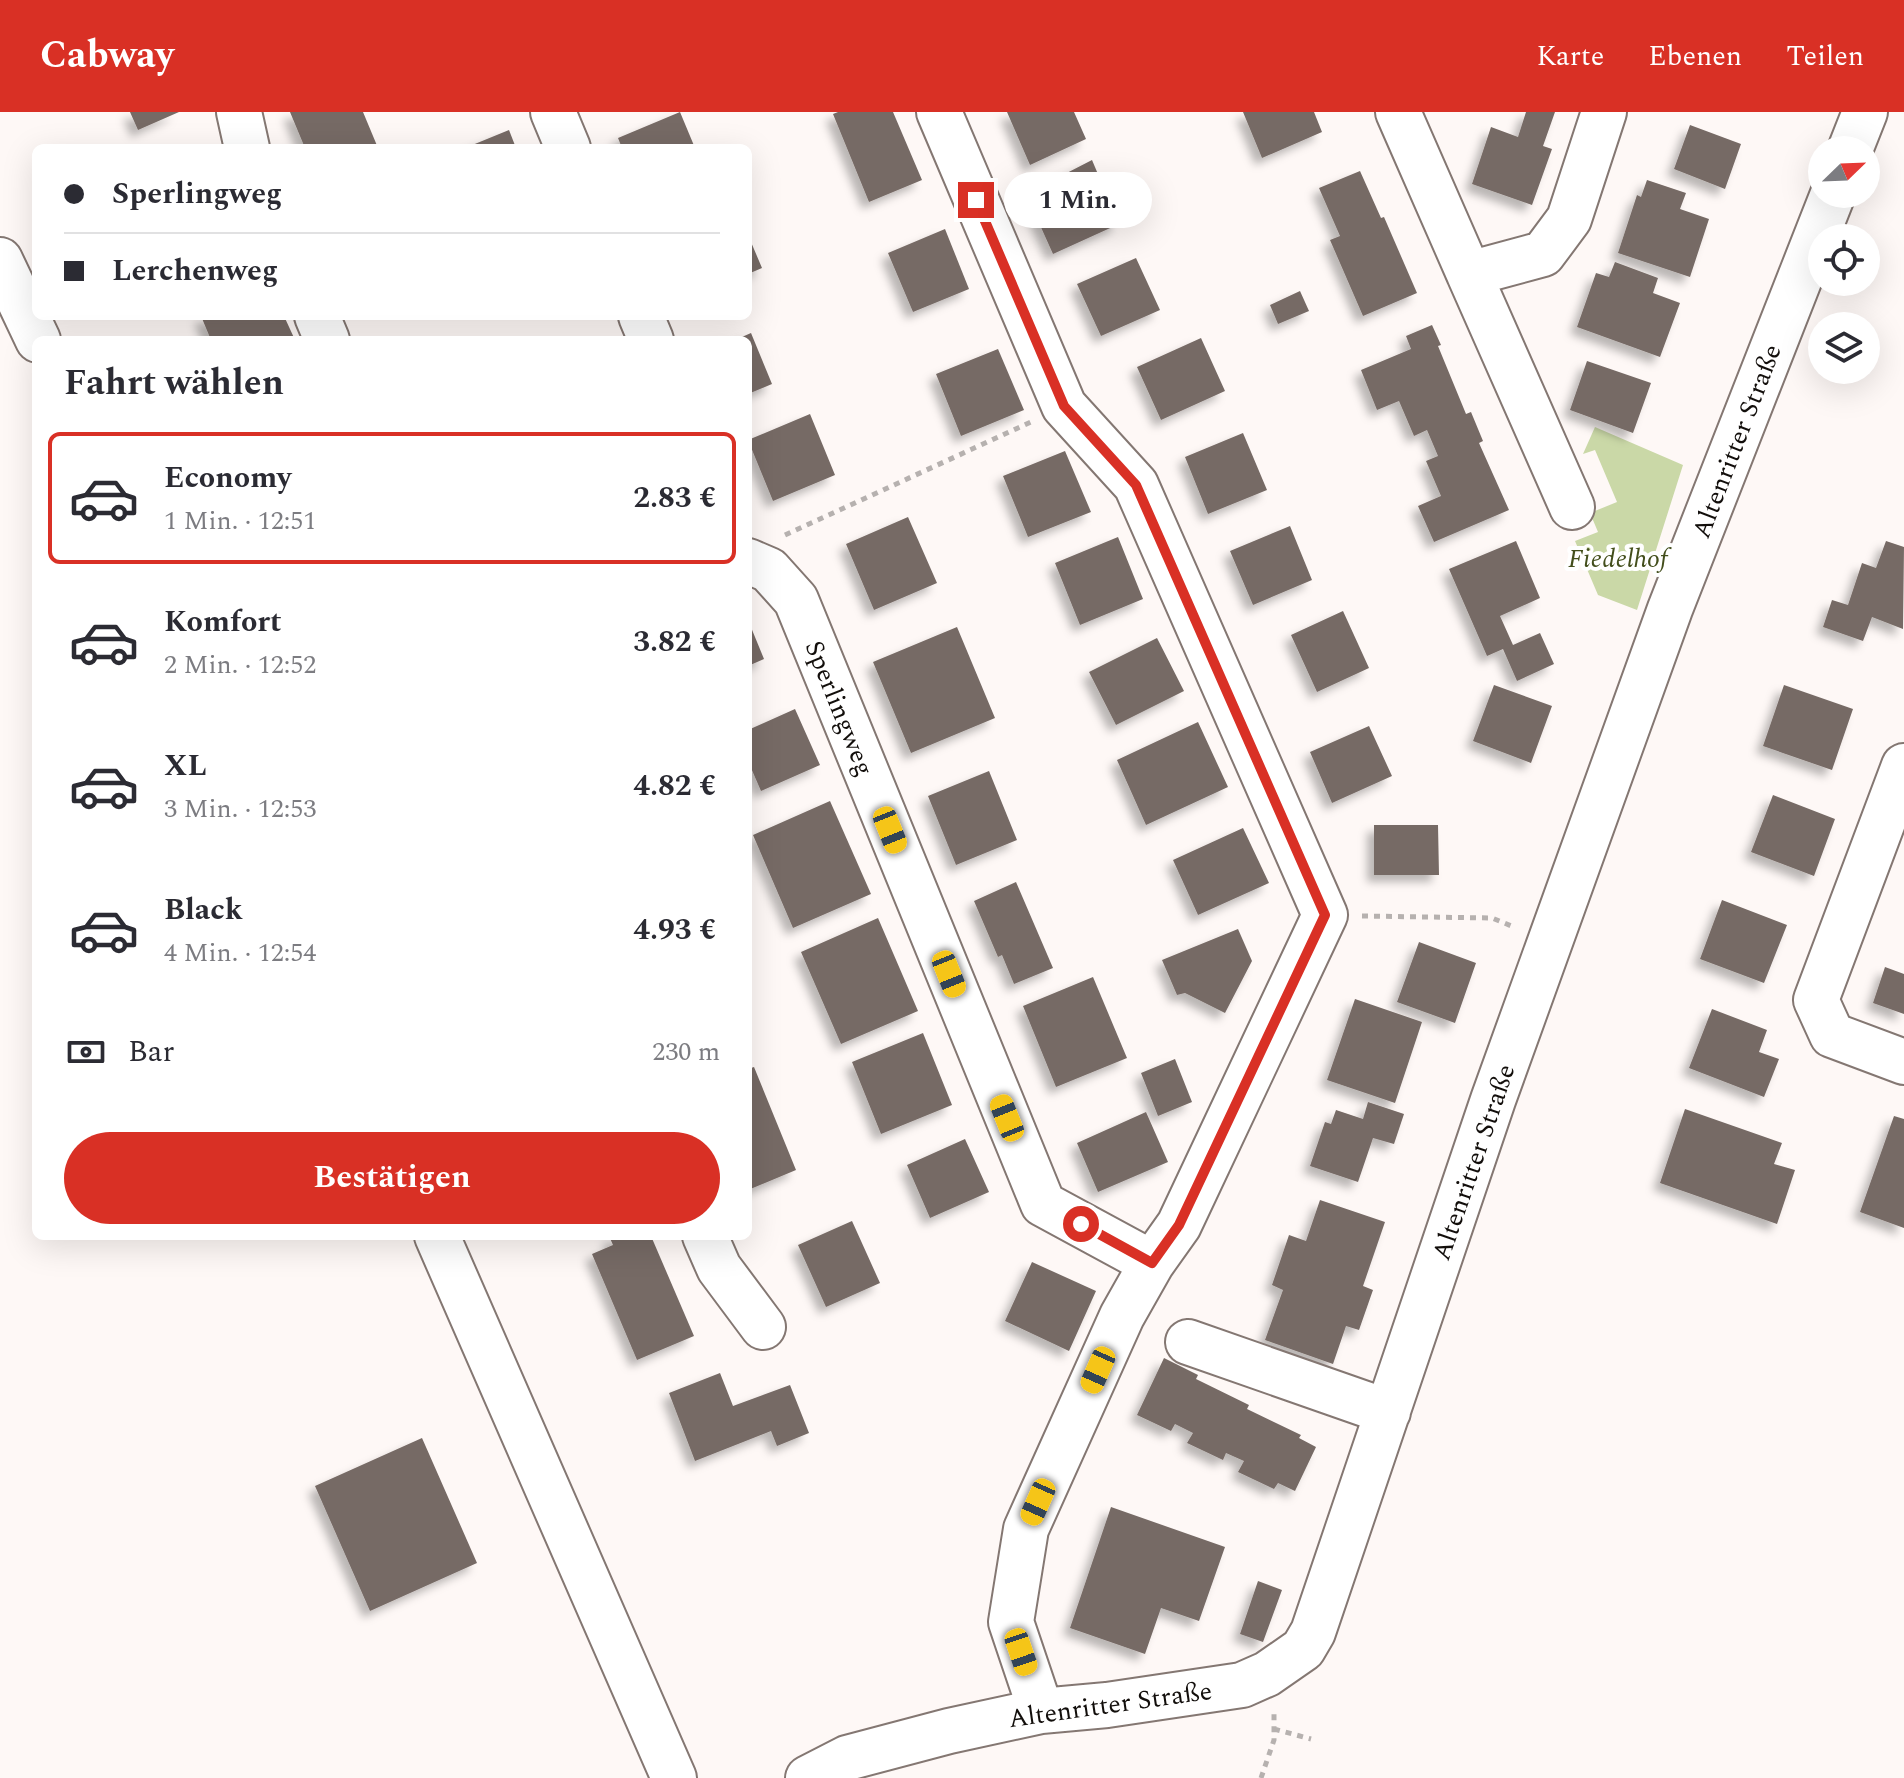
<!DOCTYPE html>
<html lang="de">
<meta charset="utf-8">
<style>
body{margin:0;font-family:Spectral,serif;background:#f2f2f3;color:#2b2b33;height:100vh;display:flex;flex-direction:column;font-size:30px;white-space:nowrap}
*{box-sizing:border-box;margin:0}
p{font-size:26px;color:#7c7c81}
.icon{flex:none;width:44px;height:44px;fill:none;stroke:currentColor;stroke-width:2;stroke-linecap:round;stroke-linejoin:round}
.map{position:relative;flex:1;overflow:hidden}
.panel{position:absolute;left:32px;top:224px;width:720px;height:904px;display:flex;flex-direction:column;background:#fff;border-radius:12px;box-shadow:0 8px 32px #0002}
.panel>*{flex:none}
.banner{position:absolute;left:32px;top:32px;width:720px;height:176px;border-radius:12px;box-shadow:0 8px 32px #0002;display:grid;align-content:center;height:176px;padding:0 32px;background:#fff}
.needle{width:52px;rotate:67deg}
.controls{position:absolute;left:1808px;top:24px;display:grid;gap:16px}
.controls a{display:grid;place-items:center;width:72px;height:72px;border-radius:50%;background:#fff;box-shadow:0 8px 32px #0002;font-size:40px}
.end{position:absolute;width:36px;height:36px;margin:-18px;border:10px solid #d93025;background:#fff;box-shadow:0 0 0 4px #fff}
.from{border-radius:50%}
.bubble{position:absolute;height:56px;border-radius:28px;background:#fff;box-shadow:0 8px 32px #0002;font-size:26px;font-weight:700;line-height:56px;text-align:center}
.car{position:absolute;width:24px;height:48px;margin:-24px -12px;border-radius:10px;box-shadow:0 0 6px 2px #0007;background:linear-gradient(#f5c518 24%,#345 0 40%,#f5c518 0 76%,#345 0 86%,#f5c518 0)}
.banner b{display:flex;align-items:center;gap:28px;height:76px;font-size:30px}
.banner b+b{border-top:2px solid #e1e1e2}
.banner i{width:20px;height:20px;background:#2b2b33}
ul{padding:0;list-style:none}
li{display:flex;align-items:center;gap:24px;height:132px;margin:0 16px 12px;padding:0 16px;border:4px solid transparent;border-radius:12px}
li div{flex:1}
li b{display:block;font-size:30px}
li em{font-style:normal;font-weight:700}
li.selected{border-color:#d93025}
li>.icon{width:72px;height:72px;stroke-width:1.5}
h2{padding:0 32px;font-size:36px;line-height:96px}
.pay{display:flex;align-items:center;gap:20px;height:88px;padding:0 32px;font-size:30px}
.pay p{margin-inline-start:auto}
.action{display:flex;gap:16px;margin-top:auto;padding:16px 32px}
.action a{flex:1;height:92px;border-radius:48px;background:#d93025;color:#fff;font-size:32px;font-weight:700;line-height:92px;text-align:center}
header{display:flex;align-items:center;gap:48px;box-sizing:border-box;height:112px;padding:0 40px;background:#d93025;color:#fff}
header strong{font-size:38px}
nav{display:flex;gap:44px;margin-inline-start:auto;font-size:28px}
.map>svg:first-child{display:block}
</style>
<header>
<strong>Cabway</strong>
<nav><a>Karte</a><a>Ebenen</a><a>Teilen</a></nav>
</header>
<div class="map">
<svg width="1904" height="1666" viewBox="0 0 1904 1666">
<defs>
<filter id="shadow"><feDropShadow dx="-7" dy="7" stdDeviation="4" flood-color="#0004"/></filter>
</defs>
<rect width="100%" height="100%" fill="#fef8f6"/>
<path fill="#cad8a7" d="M1595 315 1683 353 1637 498 1598 483 1575 429 1598 420 1590 401 1617 390 1595 338 1583 342Z"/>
<path fill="#766a65" filter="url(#shadow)" d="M130 0H179L138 18Z
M290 0H363L378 36H305Z
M680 0 695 36H622L618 26Z
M838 0H893L922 68 869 90 833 2Z
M1007 0H1074L1086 27 1030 53Z
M1243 0H1314L1322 20 1262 46Z
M1526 0H1555L1543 34 1552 37 1532 93 1472 72 1491 15 1518 25Z
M1690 13 1741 32 1725 77 1674 57Z
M509 18 516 36H465Z
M1092 48 1119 112 1053 142 1026 82Z
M1360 59 1381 106 1384 105 1417 181 1363 204 1330 128 1340 124 1319 76Z
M1647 68 1686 81 1680 97 1709 107 1690 165 1618 141 1637 83 1641 85Z
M945 117 969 177 913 200 888 141Z
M748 123 762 156 748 162Z
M1136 146 1160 198 1101 224 1077 172Z
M1615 150 1658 166 1653 181 1680 191 1660 245 1577 215 1596 161 1609 165Z
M1300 179 1309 199 1278 212 1270 193Z
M201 204H284L295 228H211Z
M1432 213 1441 233 1438 234 1466 302 1471 300 1483 329 1479 331 1509 398 1434 430 1418 394 1441 384 1426 349 1438 344 1427 318 1414 324 1399 289 1377 298 1361 258 1411 237 1406 224Z
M751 221 772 272 748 282V228H735Z
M1201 226 1225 279 1161 308 1137 255Z
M998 237 1024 298 961 324 936 262Z
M1587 249 1651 271 1633 321 1570 298Z
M810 302 835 363 773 389 748 328Z
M1243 321 1267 378 1208 402 1185 345Z
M1065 339 1091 400 1028 425 1003 364Z
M908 405 937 471 874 498 846 432Z
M1290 414 1312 468 1253 493 1230 439Z
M1118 425 1143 487 1080 513 1055 451Z
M1516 429 1540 486 1500 504 1513 533 1540 521 1554 552 1517 569 1503 537 1487 544 1449 457Z
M1886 429 1904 435 1903 517 1872 505 1863 529 1823 515 1832 488 1848 493 1862 451 1876 456Z
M1343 499 1369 556 1317 580 1291 523Z
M748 508 764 547 748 554Z
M957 515 995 606 911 641 873 550Z
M1157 526 1184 579 1116 613 1089 560Z
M1494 573 1552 594 1531 651 1473 629Z
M1784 573 1853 597 1832 658 1763 634Z
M795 597 820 653 761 679 748 649V618Z
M1198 610 1228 675 1146 713 1117 648Z
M1369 614 1392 664 1332 691 1310 640Z
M989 659 1017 728 956 753 928 684Z
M1773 683 1835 707 1814 764 1751 740Z
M830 689 871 782 793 816 753 723Z
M1374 713H1438L1439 763H1374Z
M1243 716 1269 771 1198 803 1173 748Z
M1016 770 1053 856 1014 872 1002 843 998 845 974 789Z
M1722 788 1787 813 1764 871 1700 847Z
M878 806 918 899 841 932 801 840Z
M1238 817 1252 849 1225 901 1185 881 1177 883 1162 848Z
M1419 830 1476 851 1455 911 1397 890Z
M1885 855 1904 862V902L1873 891Z
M1093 865 1127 946 1056 975 1023 894Z
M1355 887 1422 910 1395 991 1327 968Z
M1712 897 1767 918 1759 940 1779 947 1764 985 1689 956Z
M923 921 952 993 881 1022 852 950Z
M1175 947 1192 990 1158 1004 1141 961Z
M754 955 796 1058 748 1078V957Z
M1368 990 1404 1002 1394 1032 1373 1026 1358 1070 1310 1054 1325 1010 1331 1012 1336 998 1363 1007Z
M1685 997 1782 1031 1774 1052 1795 1058 1777 1112 1660 1071Z
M1146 1000 1168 1050 1098 1080 1077 1031Z
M1894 1004 1904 1007V1116L1860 1100Z
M965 1027 989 1080 930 1106 907 1053Z
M1320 1088 1385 1110 1363 1174 1373 1178 1359 1218 1346 1214 1333 1252 1265 1228 1283 1178 1272 1173 1289 1123 1306 1129Z
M852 1109 880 1171 826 1195 798 1133Z
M609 1124H651L694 1224 637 1248 592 1142 613 1133Z
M1032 1150 1096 1179 1069 1239 1005 1209Z
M1164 1246 1198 1263 1196 1267 1249 1293 1247 1297 1301 1323 1299 1326 1316 1335 1295 1379 1278 1371 1274 1377 1238 1360 1244 1349 1226 1341 1223 1348 1187 1331 1193 1321 1175 1312 1171 1319 1137 1303Z
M720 1261 733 1294 790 1273 809 1321 777 1334 771 1319 695 1349 669 1281Z
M422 1326 477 1451 370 1499 315 1374Z
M1111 1395 1225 1435 1199 1509 1161 1496 1145 1542 1070 1516Z
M1258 1469 1282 1478 1263 1530 1240 1522Z"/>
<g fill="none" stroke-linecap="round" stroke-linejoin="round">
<g stroke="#847772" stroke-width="48">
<path id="minor" d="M239 0 247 36
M553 0 568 36
M939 0 1064 294 1136 373 1325 803 1179 1113 1152 1151 1122 1204 1026 1417 1011 1510 1041 1599
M1398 0 1469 162 1543 142 1569 107 1604 0
M1850 38 1865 0
M0 148 38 228
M1469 162 1572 395
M317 204 327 228
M641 204 651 228
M748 449 769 458 796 488 1043 1092 1152 1151
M1904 654 1816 888 1832 923 1904 950
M437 1124 674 1666
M705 1124 719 1156 763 1215
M1188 1230 1388 1300
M808 1666 847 1646 949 1619 1041 1599 1107 1593 1242 1573 1267 1562 1303 1537 1313 1520 1493 988 1670 497 1833 82"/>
</g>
<path stroke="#b6b1af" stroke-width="5" stroke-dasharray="6 6" stroke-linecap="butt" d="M785 423 1031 310
M1362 804 1492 806 1514 815
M1274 1617 1311 1627
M1261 1666 1274 1628V1601"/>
<use href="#minor" stroke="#fff" stroke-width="44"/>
</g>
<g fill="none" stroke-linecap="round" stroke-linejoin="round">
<path stroke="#d93025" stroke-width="10" d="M976 88 1064 294 1136 373 1325 803 1179 1113 1152 1151 1081 1112"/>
</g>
<g text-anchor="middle" stroke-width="8" stroke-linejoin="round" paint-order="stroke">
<g font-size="26" fill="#120e0b" stroke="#fff">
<text transform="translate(1736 329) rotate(-69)" y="9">Altenritter Straße</text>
<text transform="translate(840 596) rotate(68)" y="9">Sperlingweg</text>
<text transform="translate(1473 1050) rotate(-71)" y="9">Altenritter Straße</text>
<text transform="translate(1110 1592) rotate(-8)" y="9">Altenritter Straße</text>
</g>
<g font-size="26" font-style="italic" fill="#434e1c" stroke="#fff">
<text x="1618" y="455">Fiedelhof</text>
</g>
</g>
</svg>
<div class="controls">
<a><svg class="needle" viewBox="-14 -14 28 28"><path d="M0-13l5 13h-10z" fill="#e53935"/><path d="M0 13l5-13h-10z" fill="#7c7c81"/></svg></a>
<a><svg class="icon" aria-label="locate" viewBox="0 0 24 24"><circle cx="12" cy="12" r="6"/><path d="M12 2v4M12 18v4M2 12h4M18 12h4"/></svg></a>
<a><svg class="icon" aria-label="layers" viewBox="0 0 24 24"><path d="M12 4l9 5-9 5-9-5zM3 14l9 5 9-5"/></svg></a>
</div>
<i class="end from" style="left:1081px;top:1112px"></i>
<i class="end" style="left:976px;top:88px"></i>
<div class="bubble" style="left:1004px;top:60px;width:148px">1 Min.</div>
<i class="car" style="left:890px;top:718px;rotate:158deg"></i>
<i class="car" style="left:949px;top:862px;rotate:158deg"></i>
<i class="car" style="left:1007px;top:1006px;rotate:338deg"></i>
<i class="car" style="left:1098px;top:1258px;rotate:204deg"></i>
<i class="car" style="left:1038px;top:1390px;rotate:204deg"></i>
<i class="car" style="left:1021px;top:1540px;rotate:161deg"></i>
<div class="banner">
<b><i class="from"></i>Sperlingweg</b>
<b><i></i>Lerchenweg</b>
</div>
<section class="panel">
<h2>Fahrt wählen</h2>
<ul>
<li class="selected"><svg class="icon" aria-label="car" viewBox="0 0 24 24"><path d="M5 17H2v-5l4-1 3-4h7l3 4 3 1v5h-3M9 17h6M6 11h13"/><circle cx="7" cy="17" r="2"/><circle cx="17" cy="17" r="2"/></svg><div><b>Economy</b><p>1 Min. · 12:51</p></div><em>2.83 €</em></li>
<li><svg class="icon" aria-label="car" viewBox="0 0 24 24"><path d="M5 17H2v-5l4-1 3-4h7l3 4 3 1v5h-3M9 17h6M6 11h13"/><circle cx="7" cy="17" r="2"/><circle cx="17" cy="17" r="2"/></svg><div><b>Komfort</b><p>2 Min. · 12:52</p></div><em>3.82 €</em></li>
<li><svg class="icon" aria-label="car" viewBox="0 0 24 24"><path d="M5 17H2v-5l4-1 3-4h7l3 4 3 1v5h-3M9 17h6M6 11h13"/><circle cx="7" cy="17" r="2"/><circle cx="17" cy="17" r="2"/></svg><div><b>XL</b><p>3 Min. · 12:53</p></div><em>4.82 €</em></li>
<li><svg class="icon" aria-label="car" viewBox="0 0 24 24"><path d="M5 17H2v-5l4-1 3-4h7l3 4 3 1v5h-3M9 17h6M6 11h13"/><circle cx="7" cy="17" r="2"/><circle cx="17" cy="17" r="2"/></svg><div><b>Black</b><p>4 Min. · 12:54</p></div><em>4.93 €</em></li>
</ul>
<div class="pay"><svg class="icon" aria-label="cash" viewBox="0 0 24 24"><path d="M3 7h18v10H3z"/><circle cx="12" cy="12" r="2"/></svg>Bar<p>230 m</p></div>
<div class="action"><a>Bestätigen</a></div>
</section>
</div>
